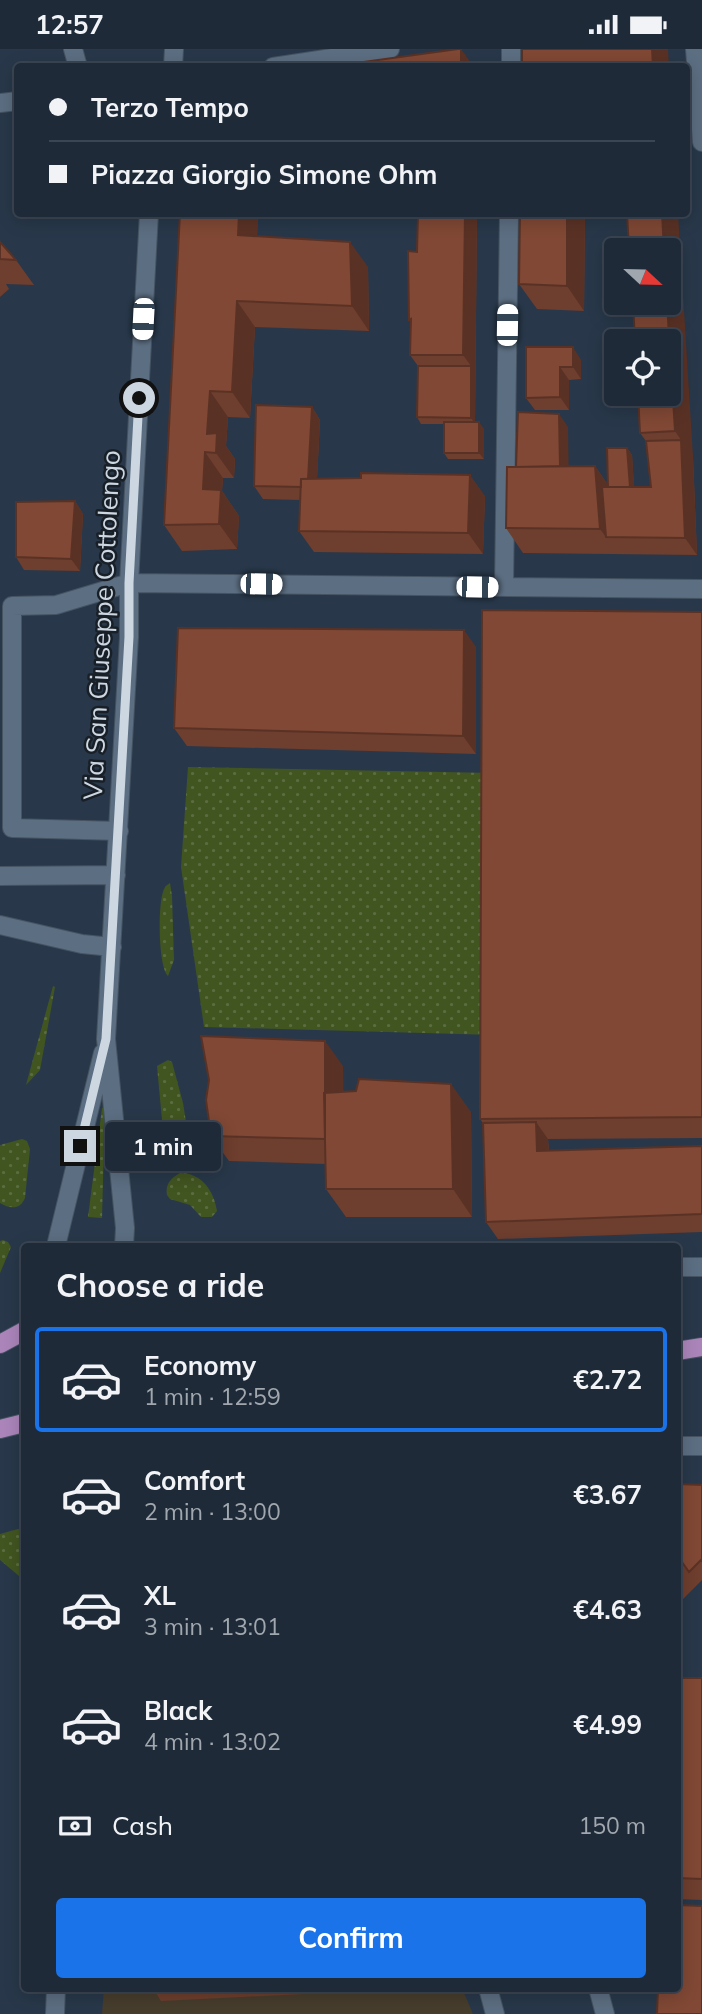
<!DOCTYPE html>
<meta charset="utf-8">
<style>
body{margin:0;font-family:Mulish,sans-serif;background:#2b3643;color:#f1f3f6;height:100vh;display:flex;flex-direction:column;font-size:26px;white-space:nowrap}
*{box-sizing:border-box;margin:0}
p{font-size:23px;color:#a1a7ae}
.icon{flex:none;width:38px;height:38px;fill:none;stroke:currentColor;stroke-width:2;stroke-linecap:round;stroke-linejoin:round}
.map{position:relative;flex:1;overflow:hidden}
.drawer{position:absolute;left:21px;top:1194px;width:660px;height:749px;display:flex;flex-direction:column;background:#1e2a38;border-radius:7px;box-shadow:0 4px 18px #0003,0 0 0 2px #3c4653}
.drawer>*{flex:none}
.top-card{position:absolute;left:14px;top:14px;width:676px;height:154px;border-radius:7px;box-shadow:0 4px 18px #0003,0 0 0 2px #3c4653;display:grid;align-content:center;height:154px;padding:0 35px;background:#1e2a38}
.needle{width:46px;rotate:112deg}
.tools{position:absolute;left:604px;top:189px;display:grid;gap:14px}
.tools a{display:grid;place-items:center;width:77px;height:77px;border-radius:7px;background:#1e2a38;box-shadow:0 4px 18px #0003,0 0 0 2px #3c4653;font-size:35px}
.end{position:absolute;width:32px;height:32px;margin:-16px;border:9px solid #cdd7e2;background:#111;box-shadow:0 0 0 4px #111}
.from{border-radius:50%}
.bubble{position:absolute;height:49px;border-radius:7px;background:#1e2a38;box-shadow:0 4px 18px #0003,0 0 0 2px #3c4653;font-size:23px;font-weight:700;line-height:49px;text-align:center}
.car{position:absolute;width:21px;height:42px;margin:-21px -10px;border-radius:9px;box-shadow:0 0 5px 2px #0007;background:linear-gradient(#fff 24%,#345 0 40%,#fff 0 76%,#345 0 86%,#fff 0)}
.top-card b{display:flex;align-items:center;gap:24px;height:66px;font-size:26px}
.top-card b+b{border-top:2px solid #3c4653}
.top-card i{width:18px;height:18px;background:#f1f3f6}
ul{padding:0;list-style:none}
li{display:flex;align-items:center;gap:21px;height:105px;margin:0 14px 10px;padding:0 21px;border:4px solid transparent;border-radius:7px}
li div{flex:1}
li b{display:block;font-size:26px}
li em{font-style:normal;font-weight:700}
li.selected{border-color:#1a73e8}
li>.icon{width:63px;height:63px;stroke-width:1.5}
h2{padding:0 35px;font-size:32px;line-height:84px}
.pay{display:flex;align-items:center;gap:18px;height:77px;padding:0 35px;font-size:26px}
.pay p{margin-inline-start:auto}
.action{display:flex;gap:14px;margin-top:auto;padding:14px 35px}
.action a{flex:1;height:80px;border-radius:7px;background:#1a73e8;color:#fff;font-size:28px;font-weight:700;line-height:80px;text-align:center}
.status{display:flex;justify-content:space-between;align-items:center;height:49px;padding:0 35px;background:#1e2a38;direction:ltr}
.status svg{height:19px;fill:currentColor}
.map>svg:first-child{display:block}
</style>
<div class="status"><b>12:57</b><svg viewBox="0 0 49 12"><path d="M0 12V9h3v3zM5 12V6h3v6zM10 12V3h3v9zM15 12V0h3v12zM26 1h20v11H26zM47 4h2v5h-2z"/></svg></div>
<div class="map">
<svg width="702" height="1965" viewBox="0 0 702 1965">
<defs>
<pattern id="green-dots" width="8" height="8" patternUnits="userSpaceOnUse" patternTransform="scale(1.75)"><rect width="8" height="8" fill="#415520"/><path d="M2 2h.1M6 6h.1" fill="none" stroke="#5b6d40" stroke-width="1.8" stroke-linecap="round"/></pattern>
</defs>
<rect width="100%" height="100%" fill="#28384a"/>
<path fill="#473d2d" d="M104 1939H462L473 1965H102Z"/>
<path fill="url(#green-dots)" d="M188 718 493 724 495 986 204 978 181 818Z
M170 834 172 847 174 911 168 927C158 917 158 857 163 843 165 837 166 837 170 834Z
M53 937 55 938 40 1021 26 1036Z
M168 1011 172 1013 183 1054 189 1092 169 1107 165 1103 157 1017Z
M105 1058 102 1169 88 1168 102 1059Z
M22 1090 27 1092 30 1100 25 1149C20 1161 10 1160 0 1154V1096Z
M180 1124C202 1124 214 1142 217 1162L212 1168H201L190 1156 170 1150 167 1146C165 1135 171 1129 180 1124Z
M3 1191 8 1193 11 1198 0 1224V1192Z
M18 1480 24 1481V1526L19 1527 0 1511V1485Z"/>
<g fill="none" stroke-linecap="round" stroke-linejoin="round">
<g stroke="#455362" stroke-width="20">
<path id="minor" d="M73 0 78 18
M695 0 702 93
M173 18 174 0
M273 18 390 0
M511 18V0
M0 54 18 52
M504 538 509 164
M119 782 12 779V557L56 556 129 534 702 540
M0 827 116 826
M0 876 82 895 112 898
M56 1197 103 1004
M124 1197 125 1179 106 990 129 588V534L149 164
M677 1218H702
M677 1397H702
M488 1939 495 1965
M598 1939 605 1965
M55 1965 56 1939"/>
</g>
<g stroke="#455362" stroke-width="20">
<path id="major" d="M0 1295 24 1282
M677 1302 702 1298
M0 1380 24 1374"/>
</g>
<use href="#minor" stroke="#5c6e82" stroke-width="18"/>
<use href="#major" stroke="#ab85ba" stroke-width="18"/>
</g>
<path fill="#6e3e2e" d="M258 164 257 187 368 218 369 282 255 278 250 369 228 368 226 397 235 410 234 429H223L222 442 239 467 237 500 182 502 164 476Z
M418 164H477L475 373 484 380V410H448L444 404V375H421L417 368 418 317 410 306 411 274 409 271 417 203Z
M520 164H585L584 262 537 260 519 235Z
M0 193 16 211 34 236 6 235 9 240 0 248Z
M526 298 581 311V330L569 331V361H535L526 349Z
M668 345 693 408 697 506 523 504 506 479 516 418 568 378V417H595L608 436 627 399 632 406 634 438H651L646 392 640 384Z
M312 358 320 371 317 430 485 447 483 505 314 503 299 482 300 451 263 450 254 437Z
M75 452 83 465 80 522 24 521 16 508Z
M702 563V1089L548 1090 549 1102 702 1097V1183L498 1190 486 1173 483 1074 480 1070Z
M476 598V705L187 697 174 679Z
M343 1017V1043L471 1063 472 1168H346L326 1140V1115L229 1112 211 1087Z
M677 1435 702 1436V1531L677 1556Z
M677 1629H702V1851L677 1850Z
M101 1939H135V1940L102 1941Z
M153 1939H323L324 1944 161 1952Z"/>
<path fill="#5a3225" d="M461 0 474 18H461Z
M652 0H668L669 18H653Z
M239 164H258L256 212 238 186Z
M465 164H477L475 375 471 369V317L463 306Z
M567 164H585L584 262 567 237Z
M662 164H678L693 408 697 506 685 489 681 391 675 382 667 254H668V201H664Z
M350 193 368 218 369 282 352 257Z
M237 252 255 278 250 369 232 343Z
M573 298 581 311V330L573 318Z
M560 318 569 331V361L560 348Z
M210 342 228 368 226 397 235 410 234 429 216 404 207 385Z
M312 358 320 371 316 451 307 438Z
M559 365 568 378 569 442 560 430Z
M479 373 484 380V410L479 404Z
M627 399 632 406 635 449 631 443Z
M205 403 223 429 222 442 239 467 237 500 219 475 203 440Z
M595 417 613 443 606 488 600 480Z
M470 426 485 447 483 505 468 484Z
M75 452 83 465 80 522 71 510Z
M464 581 476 598V705L463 687Z
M325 992 343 1017 345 1116 327 1090Z
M451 1035 471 1063 472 1168 453 1140Z
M536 1073 548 1090 550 1120 537 1102Z"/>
<path fill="#804835" stroke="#5a3225" stroke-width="2" d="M458 0H461V18H327Z
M522 0H652L653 18H522Z
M180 164H239L238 186 350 193 352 257 237 252 232 343 210 342 207 385 217 384 216 404 205 403 203 440 221 441 219 475 164 476Z
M418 164H465L463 306H410L411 270 409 271 408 202 417 203Z
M520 164H567V237L519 235Z
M627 164H662L664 201H629Z
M0 193 16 211 0 210Z
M633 254H667L675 382 640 384 638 345H668V292H635Z
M526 298H573V318H560V348L526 349Z
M418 317H471V369L417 368Z
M256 356 312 358 308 430H301V438L254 437Z
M518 363 559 365 560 417 516 418Z
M444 373H479V404H444Z
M681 391 685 489 606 488 602 438H651L646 392Z
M607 399H627L630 438H608Z
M595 417 600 480 506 479 507 418Z
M361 424 470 426 468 484 299 482 301 430 361 429Z
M75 452 71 510 16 508V453Z
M482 561 702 563V1068L480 1070Z
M178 579 464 581 463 687 174 679Z
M201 987 325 992V1090L211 1087 206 1051 209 1031Z
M359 1030 451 1035 453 1140H326L324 1044 356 1042Z
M536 1073 537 1102 702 1097V1165L486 1173 483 1074Z
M677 1435 702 1436V1512L701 1511 689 1523 677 1506Z
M677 1629H702V1830L677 1829Z
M677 1856 702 1857V1965H657L658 1939H677Z"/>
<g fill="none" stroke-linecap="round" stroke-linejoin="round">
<path stroke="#cdd7e2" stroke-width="9" d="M80 1097 106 990 129 588V534L139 349"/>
</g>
<g text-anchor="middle" stroke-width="5" stroke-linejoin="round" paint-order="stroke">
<g font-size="26" fill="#cdd7e2" stroke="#181f27">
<text transform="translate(102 576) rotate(-87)" y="9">Via San Giuseppe Cottolengo</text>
</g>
</g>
</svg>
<div class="tools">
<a><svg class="needle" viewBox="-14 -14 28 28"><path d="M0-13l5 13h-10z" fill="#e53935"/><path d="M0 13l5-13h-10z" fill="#a1a7ae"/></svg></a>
<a><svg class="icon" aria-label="locate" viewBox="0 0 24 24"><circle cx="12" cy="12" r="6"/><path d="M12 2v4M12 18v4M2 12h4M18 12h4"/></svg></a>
</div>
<i class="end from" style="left:139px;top:349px"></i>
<i class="end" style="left:80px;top:1097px"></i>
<div class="bubble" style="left:105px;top:1073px;width:116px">1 min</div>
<i class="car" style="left:143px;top:270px;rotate:183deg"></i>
<i class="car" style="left:507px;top:276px;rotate:1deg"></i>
<i class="car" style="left:261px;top:535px;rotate:91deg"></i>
<i class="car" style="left:477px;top:538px;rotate:91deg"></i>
<div class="top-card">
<b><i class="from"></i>Terzo Tempo</b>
<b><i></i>Piazza Giorgio Simone Ohm</b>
</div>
<section class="drawer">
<h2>Choose a ride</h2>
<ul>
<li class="selected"><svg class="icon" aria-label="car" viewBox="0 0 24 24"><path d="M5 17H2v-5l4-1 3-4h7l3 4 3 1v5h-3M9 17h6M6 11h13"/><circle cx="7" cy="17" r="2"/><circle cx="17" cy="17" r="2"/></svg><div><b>Economy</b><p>1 min · 12:59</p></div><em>€2.72</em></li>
<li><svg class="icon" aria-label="car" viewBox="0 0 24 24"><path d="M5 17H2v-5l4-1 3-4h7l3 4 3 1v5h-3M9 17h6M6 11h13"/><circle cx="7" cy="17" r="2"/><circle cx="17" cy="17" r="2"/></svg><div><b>Comfort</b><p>2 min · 13:00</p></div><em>€3.67</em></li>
<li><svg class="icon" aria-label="car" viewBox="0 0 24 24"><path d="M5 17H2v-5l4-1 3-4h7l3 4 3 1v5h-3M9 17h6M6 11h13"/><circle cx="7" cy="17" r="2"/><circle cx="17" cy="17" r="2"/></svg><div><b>XL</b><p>3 min · 13:01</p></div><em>€4.63</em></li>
<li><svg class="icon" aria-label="car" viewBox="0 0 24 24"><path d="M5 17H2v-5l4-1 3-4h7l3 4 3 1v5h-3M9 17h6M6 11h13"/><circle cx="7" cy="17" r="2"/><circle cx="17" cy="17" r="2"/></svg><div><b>Black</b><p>4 min · 13:02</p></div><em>€4.99</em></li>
</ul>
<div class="pay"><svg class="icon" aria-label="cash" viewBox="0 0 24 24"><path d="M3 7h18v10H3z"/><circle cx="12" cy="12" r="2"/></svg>Cash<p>150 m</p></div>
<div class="action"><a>Confirm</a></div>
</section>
</div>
